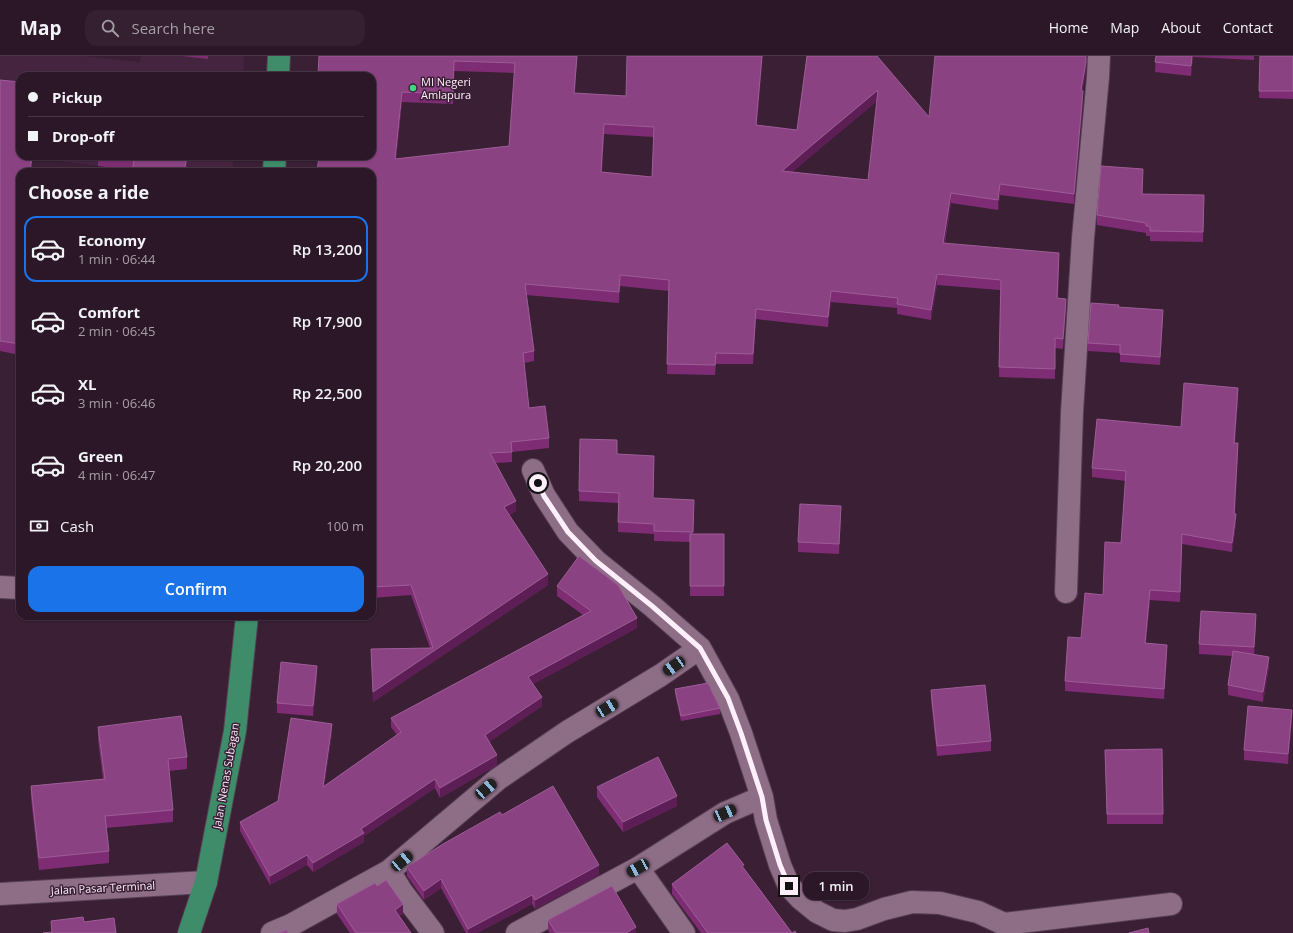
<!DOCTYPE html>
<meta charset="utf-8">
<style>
body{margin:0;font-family:"Open Sans",sans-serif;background:#342030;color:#f1f3f6;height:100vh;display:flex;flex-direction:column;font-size:15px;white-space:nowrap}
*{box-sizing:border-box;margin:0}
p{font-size:13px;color:#a69fa8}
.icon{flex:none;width:22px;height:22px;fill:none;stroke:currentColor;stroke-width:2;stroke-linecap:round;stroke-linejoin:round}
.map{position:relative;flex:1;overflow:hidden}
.panel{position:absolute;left:16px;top:112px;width:360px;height:452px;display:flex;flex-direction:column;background:#2c1728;border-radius:12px;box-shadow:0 1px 3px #0004,0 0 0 1px #483645}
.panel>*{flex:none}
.guide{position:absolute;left:16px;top:16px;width:360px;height:88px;border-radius:12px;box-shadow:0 1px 3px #0004,0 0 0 1px #483645;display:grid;align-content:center;height:88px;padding:0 12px;background:#2c1728}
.end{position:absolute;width:18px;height:18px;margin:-9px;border:5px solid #feeffb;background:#111;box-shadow:0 0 0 2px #111}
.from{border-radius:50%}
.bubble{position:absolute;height:28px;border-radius:12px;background:#2c1728;box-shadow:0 1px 3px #0004,0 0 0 1px #483645;font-size:13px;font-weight:600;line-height:28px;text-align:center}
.car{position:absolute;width:12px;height:24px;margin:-12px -6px;border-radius:5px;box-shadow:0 0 3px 1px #0007;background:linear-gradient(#222 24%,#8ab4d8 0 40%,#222 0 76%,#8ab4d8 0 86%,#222 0)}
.guide b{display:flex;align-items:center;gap:14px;height:38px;font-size:15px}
.guide b+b{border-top:1px solid #483645}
.guide i{width:10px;height:10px;background:#f1f3f6}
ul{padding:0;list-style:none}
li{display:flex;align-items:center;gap:12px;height:66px;margin:0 8px 6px;padding:0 4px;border:2px solid transparent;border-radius:12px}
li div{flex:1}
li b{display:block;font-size:15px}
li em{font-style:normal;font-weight:600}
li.on{border-color:#1a73e8}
li>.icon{width:36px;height:36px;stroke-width:1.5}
h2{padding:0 12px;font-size:18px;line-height:48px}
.pay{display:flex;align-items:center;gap:10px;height:44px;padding:0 12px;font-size:15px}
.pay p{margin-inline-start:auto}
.primary-button{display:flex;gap:8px;margin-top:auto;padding:8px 12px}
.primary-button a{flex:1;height:46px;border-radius:12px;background:#1a73e8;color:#fff;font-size:16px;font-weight:600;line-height:46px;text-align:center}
header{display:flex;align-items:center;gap:24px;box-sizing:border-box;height:56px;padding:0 20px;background:#2c1728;border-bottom:1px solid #483645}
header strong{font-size:19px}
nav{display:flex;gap:22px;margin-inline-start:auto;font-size:14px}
.search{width:280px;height:36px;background:#342030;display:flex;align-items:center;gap:10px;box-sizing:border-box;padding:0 14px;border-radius:12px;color:#a69fa8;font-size:15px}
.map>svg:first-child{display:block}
</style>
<header>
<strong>Map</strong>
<div class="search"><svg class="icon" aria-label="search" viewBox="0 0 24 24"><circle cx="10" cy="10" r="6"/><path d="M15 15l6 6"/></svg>Search here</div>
<nav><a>Home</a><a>Map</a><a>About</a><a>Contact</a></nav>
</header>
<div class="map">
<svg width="1293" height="877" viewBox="0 0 1293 877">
<rect width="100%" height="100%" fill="#3a1f35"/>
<path fill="#452440" d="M0 0H83L140 6 141 0H244L243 20H20V100H234L232 116H150L0 98Z"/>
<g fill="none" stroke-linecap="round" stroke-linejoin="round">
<g stroke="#553f52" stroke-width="24">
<path id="minor" d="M533 414 544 439 568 476 596 505 652 550 700 592 728 643 741 677 762 741 766 764 780 809 789 830 801 843 817 856 833 864 845 865 857 863 884 853 912 846 940 847 978 856 1004 868 1011 877
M0 531 20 532
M1066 536 1072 356 1083 182 1098 21 1099 0
M638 812 684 877
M389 815 498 723 567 676 661 619 700 592
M0 838 206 826
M1004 868 1171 848
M272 877 291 869 389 815 402 836 433 877
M517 877 638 812 725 757 762 741"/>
</g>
<g stroke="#553f52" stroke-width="24">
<path id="major" d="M278 20 279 0
M274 116 275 100
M189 877 206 826 235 675 247 560"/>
</g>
<use href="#minor" stroke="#8e6d87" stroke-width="22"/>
<use href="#major" stroke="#3e8c6a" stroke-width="22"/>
</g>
<path fill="#7e2d74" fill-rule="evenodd" d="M182 0H208V3Z
M319 0H577L575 37 757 69 797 74 807 0 929 61 1086 16 1082 35 1083 45 1074 148 1000 139 998 154 951 147 945 187 1059 208 1058 242 1066 253 1063 293 1055 292V323L999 321 1000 234 937 229 931 264 897 258V252L831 246 828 271 756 263 753 308H716L715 319 667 318 669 235 620 230 619 247 526 239 534 295V305L524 307 529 352 549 382V392L512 396V406L496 407 516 455 509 459 548 529 373 646 371 593 430 592 411 539 372 542V100ZM454 15 514 17 509 90 396 103 402 46 453 48ZM877 45 868 124 792 116 812 99ZM604 78 654 81 652 121 602 116Z
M1156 0H1254V4L1193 1 1191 20 1155 16Z
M1260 0H1293V43L1259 42Z
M0 24 20 100H32V106L20 116V299L0 295Z
M98 100H188L186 116H132V114L98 110Z
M1143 123 1142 138 1204 139 1203 186 1150 185V180H1146V177L1097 169V159Z
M1119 251 1163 262 1160 309 1120 306V297L1088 295V287Z
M1238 342 1235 387 1238 397 1235 458 1236 468 1232 496 1182 488 1180 546 1150 544 1146 587 1167 599 1164 643 1065 635V625L1081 582 1103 539 1121 487 1126 425 1092 421V412L1181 371Z
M617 398 654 410 653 442 694 454 693 478H724V540H690V486L654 485V478L618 476V447L579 445V435Z
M841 460 839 498 798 496V486Z
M557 530 637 572 533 628 542 650 489 686 497 709 440 742 435 732 364 780V786L313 816 307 809 270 829 240 775V766L278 745 332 678 324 730 397 679 391 671V662L583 559 557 540Z
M1256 568 1254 599 1269 611 1263 646 1228 639V629L1233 600 1199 598V588Z
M317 620 313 660 277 657V647Z
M675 633 720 652V658L681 665 675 638Z
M931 634 991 685V695L937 700 931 644Z
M1292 664 1288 708 1244 704V694Z
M98 671 187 701V713L169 715 173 754V766L106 772 109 795V807L39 814 31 742V730L103 723 98 683Z
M1162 693 1163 768H1107L1105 694Z
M597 731 677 750 623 776 597 741Z
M502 759 599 819 535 853 532 848 477 877H466L441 832 424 844 407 820V811Z
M744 812 792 877H796H701L672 838V828Z
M377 830 403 858 399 860 411 877H350L337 858V848Z
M548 864 636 877H550L548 874Z"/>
<path fill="#5d1e55" d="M577 0 574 47V37Z
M762 0H763L756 80V69Z
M1086 0V16L1081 45V34Z
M1192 0H1193L1191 20V10Z
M878 34V44L782 125V115Z
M1083 35V45L1074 148V138Z
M402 36V46L395 113V103Z
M604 68V78L601 127V116Z
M32 100 31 116H30Z
M187 100H188L186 116H184Z
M1000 128V139L998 154V144Z
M951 137V147L943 197V187Z
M1059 197V208L1057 253V242Z
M937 218V229L931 264V254Z
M620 219V230L619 247V236Z
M831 235V246L828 271V261Z
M1066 243V253L1063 293V283Z
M756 253V263L753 308V298Z
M1163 254V262L1160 309V301Z
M1238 332V342L1234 396V387Z
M1238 387V397L1234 468V458Z
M516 445V455L504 461V451Z
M841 450V460L839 498V488Z
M1236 458V468L1232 496V487Z
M1182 478V488L1180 546V536Z
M548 518V529L373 646V636Z
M1150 534V544L1145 597V587Z
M1256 558V568L1254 601V591Z
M637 562V572L528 631V621Z
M1167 589V599L1164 643V633Z
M1269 601V611L1263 646V636Z
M317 610V620L313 660V650Z
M542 641V650L485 689V679Z
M1292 654V664L1288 708V698Z
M332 668V678L323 740V731Z
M497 699V709L440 742V732Z
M435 723V732L364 780V786L313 816V807L361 773Z
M677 740V750L623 776V766Z
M307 799V809L270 829V820Z
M599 809V819L535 853V844Z
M441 823V832L424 844V835Z
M532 839V848L477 877H468V873Z
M403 848V858L395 864V854Z
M636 871V877H626Z"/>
<path fill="#8b4283" stroke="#9d5d96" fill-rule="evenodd" d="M319 0H577L574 37 626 40 627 0H762L756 69 797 74 807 0H877L929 61 935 0H1086V6L1081 34 1083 35 1074 138 1000 128 998 144 951 137 943 187 1059 197 1057 242 1066 243 1063 283 1055 282V313L999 311 1001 224 937 218 931 254 897 248 898 242 831 235 828 261 756 253 753 298 716 297 715 309 667 308 669 224 620 219 619 236 525 228 534 295 523 297 529 352 545 350 549 382 511 386 512 396 490 397 516 445 504 451 548 518 373 636 371 593 433 592 411 529 372 531V116H317L319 100H372V20H318ZM454 5 515 7 509 90 395 103 402 36 453 38ZM878 34 868 124 782 115 812 89ZM604 68 654 71 652 121 601 116Z
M1156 0H1192L1191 10 1155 6Z
M1260 0H1293V35H1259Z
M0 24 20 26V100H32L30 116H20V288L0 285Z
M101 100H187L184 116H132L134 104Z
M1101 110 1143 113 1142 138 1204 139 1203 176 1150 175V170H1146V167L1097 159Z
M1091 247 1119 249 1118 251 1163 254 1160 301 1120 298V289L1088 287Z
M1184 327 1238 332 1234 387H1238L1234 458H1236L1232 487 1182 478 1180 536 1150 534 1145 587 1167 589 1164 633 1065 625 1068 581 1081 582 1085 537 1103 539 1105 486 1121 487 1126 415 1092 412 1097 363 1181 371Z
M580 383 617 384V398L654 400 653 442 694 444 693 476 654 475V468L618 466 619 437 579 435Z
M800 448 841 450 839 488 798 486Z
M690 478H724V530H690Z
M579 500 618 529 637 562 528 621 542 641 485 679 497 699 440 732 435 723 361 773 364 777 313 807 307 799 270 820 240 766 278 745 291 662 332 668 323 731 401 676 391 662 591 555 557 530Z
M1201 555 1256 558 1254 591 1199 588Z
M1233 595 1269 601 1263 636 1228 629Z
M281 606 317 610 313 650 277 647Z
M708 627 720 652 681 660 675 633Z
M985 629 991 685 937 690 931 634Z
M1248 650 1292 654 1288 698 1244 694Z
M181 660 187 701 168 703 173 754 105 760 109 795 39 802 31 730 105 723 98 671Z
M1162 693 1163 758H1107L1105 694Z
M658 701 677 740 623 766 597 731Z
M553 730 599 809 535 844 532 839 468 873 441 823 424 835 407 811 443 788 500 756 502 759Z
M727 787 744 809 742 810 792 877 795 875 796 877H708L672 828Z
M386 824 403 848 395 854 411 877H356L337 848 375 827 377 830Z
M612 830 636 871 626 877H556L548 864Z
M83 861 84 866 114 862 116 877H43L52 876 51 865Z
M1148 872 1149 877H1129Z
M287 874 288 877H278Z"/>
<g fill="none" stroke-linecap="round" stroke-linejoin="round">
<path stroke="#feeffb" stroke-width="5" d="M538 427 544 440 568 476 596 505 652 550 700 592 728 642 741 677 762 741 766 764 780 809 789 830"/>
</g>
<circle fill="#3cd77e" stroke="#3a1f35" stroke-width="1.5" cx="413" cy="32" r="4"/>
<g text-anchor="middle" stroke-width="3" stroke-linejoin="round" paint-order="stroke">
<g font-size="11" fill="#feeffb" stroke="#3a1f35" text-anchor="start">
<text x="421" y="30">MI Negeri<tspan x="421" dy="13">Amlapura</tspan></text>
</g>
<g font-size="11" fill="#feeffb" stroke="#3a1f35">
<text transform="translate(226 720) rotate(-80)" y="4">Jalan Nenas Subagan</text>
<text transform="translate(103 832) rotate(-3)" y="4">Jalan Pasar Terminal</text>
</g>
</g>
</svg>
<i class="end from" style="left:538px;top:427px"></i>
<i class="end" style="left:789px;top:830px"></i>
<div class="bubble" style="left:803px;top:816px;width:66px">1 min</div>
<i class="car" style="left:674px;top:610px;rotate:235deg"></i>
<i class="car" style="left:607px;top:652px;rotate:59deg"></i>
<i class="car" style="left:486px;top:733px;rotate:49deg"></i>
<i class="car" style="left:725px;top:757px;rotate:66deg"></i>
<i class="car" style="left:402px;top:805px;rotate:50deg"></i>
<i class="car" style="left:638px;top:812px;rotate:241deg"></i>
<div class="guide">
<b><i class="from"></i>Pickup</b>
<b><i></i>Drop-off</b>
</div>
<section class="panel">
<h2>Choose a ride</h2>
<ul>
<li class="on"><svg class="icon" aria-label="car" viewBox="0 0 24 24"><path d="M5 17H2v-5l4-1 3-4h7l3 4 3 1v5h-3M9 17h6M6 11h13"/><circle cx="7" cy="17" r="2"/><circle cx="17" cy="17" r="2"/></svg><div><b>Economy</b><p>1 min · 06:44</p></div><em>Rp 13,200</em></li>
<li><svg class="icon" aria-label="car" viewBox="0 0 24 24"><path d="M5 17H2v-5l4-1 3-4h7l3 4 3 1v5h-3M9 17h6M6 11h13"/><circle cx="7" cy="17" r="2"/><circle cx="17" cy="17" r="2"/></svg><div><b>Comfort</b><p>2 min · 06:45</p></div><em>Rp 17,900</em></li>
<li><svg class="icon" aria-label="car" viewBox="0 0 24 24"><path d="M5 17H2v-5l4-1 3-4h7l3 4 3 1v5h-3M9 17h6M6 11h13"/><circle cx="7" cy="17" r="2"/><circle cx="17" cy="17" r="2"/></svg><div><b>XL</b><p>3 min · 06:46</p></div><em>Rp 22,500</em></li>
<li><svg class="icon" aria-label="car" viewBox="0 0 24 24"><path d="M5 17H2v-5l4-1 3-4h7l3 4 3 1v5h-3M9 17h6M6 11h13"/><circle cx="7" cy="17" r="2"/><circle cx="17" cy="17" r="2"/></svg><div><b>Green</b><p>4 min · 06:47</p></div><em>Rp 20,200</em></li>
</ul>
<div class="pay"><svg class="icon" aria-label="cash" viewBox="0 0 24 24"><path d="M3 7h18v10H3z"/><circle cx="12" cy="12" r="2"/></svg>Cash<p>100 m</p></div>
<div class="primary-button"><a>Confirm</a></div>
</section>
</div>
